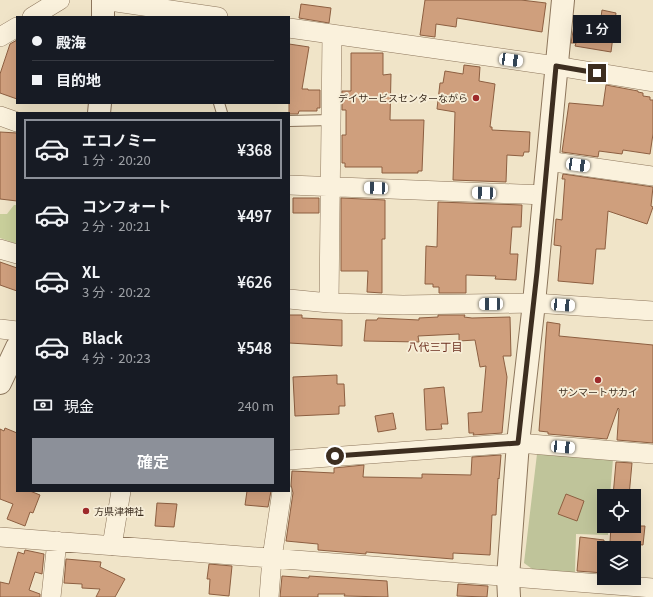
<!DOCTYPE html>
<html lang="ja">
<meta charset="utf-8">
<style>
body{margin:0;font-family:Georgia,"Noto Sans JP",serif;background:#20242c;color:#f1f3f6;height:100vh;display:flex;flex-direction:column;font-size:15px;white-space:nowrap}
*{box-sizing:border-box;margin:0}
p{font-size:13px;color:#9ea1a6}
.icon{flex:none;width:22px;height:22px;fill:none;stroke:currentColor;stroke-width:2;stroke-linecap:round;stroke-linejoin:round}
.map{position:relative;flex:1;overflow:hidden}
.panel{position:absolute;left:16px;top:112px;width:274px;height:380px;display:flex;flex-direction:column;background:#171b24;border-radius:0px;box-shadow:0 4px 16px #0002}
.panel>*{flex:none}
.guide{position:absolute;left:16px;top:16px;width:274px;height:88px;border-radius:0px;box-shadow:0 4px 16px #0002;display:grid;align-content:center;height:88px;padding:0 16px;background:#171b24}
.tools{position:absolute;left:597px;top:489px;display:grid;gap:8px}
.tools a{display:grid;place-items:center;width:44px;height:44px;border-radius:0px;background:#171b24;box-shadow:0 4px 16px #0002;font-size:20px}
.end{position:absolute;width:18px;height:18px;margin:-9px;border:5px solid #3d2e20;background:#fff;box-shadow:0 0 0 2px #fff}
.from{border-radius:50%}
.bubble{position:absolute;height:28px;border-radius:0px;background:#171b24;box-shadow:0 4px 16px #0002;font-size:13px;font-weight:600;line-height:28px;text-align:center}
.car{position:absolute;width:12px;height:24px;margin:-12px -6px;border-radius:5px;box-shadow:0 0 3px 1px #0007;background:linear-gradient(#fff 24%,#345 0 40%,#fff 0 76%,#345 0 86%,#fff 0)}
.guide b{display:flex;align-items:center;gap:14px;height:38px;font-size:15px}
.guide b+b{border-top:1px solid #363941}
.guide i{width:10px;height:10px;background:#f1f3f6}
ul{padding:7px 0 0;list-style:none}
li{display:flex;align-items:center;gap:12px;height:60px;margin:0 8px 6px;padding:0 8px;border:2px solid transparent;border-radius:0px}
li div{flex:1}
li b{display:block;font-size:15px}
li em{font-style:normal;font-weight:600}
li.on{border-color:#8c9099}
li>.icon{width:36px;height:36px;stroke-width:1.5}
.pay{display:flex;align-items:center;gap:10px;height:44px;padding:0 16px;font-size:15px}
.pay p{margin-inline-start:auto}
.cta{display:flex;gap:8px;margin-top:auto;padding:8px 16px}
.cta a{flex:1;height:46px;border-radius:0px;background:#8c9099;color:#fff;font-size:16px;font-weight:600;line-height:46px;text-align:center}
.map>svg:first-child{display:block}
</style>
<div class="map">
<svg width="653" height="597" viewBox="0 0 653 597">
<rect width="100%" height="100%" fill="#f0e4c8"/>
<path fill="#c9cf9b" d="M14 205H17V244L0 238V214H7Z"/>
<path fill="#bfc49a" d="M537 454 613 459 610 496H604V526H608V535L576 534 575 574 535 571 524 563Z"/>
<path fill="#cf9f7d" stroke="#8d5f41" d="M425 0H521L546 3 542 32 457 18 456 27 436 24 435 37 420 35Z
M301 4 331 8 329 23 299 18Z
M602 10 616 13 611 52 575 46 576 43H571L575 20 600 24Z
M17 40V99L0 93V74L10 44Z
M289 44 309 47 302 89H308V90H320V108H317V111H299L298 114H289Z
M351 53H383V75L391 74 390 120H424L422 171H418V173H382V167H345V163H342V135H346V110H342V91H351Z
M464 65 480 67 479 81 495 84 490 127H492V130L530 132 529 152H524L523 156 507 155 506 182 453 180 455 112 437 109 440 83H443L445 71 463 74Z
M606 85 638 91V92L643 93V96L650 97V100H653V134L650 154 623 150 622 154 599 151 598 157 562 152 569 103 603 106Z
M0 132 17 133V201L0 199Z
M563 174 653 187 651 206 653 207 647 224 608 211 605 249H596L593 284 558 281 561 246 554 245 556 219 562 220 565 179H562Z
M293 198H319V213H293Z
M341 198 385 200V239H382V293L367 292 368 271H341Z
M438 202 522 205 521 227H512L510 254H518L516 280 495 279 496 276 466 275V293H439V287H433V284H425L426 246 437 247Z
M0 262 17 268V291L0 285Z
M289 315H302V318L342 320V346L289 343Z
M438 315H465L464 317 472 318 510 317 511 356H503L507 377 502 433 473 435 474 433H469L468 413 482 412 486 366 480 367 475 340 459 341V334L418 336 419 342 364 341 366 320H377L378 318 419 320V318L438 317Z
M547 322 560 324 559 336 653 345V443L617 440 619 409 618 408 607 439 548 434V432L539 431Z
M337 375V384H344L345 406H339V414L295 416 293 377Z
M444 387 448 424H441L442 429 426 430 424 389Z
M393 413 396 429 378 432 375 416Z
M5 428 17 433V491H30L40 495 33 513 30 512 25 526 7 519 13 504 0 499V429L4 431Z
M501 455 499 479 498 478 496 515H492L490 555 453 553V559L366 552V554L318 550V544L286 541 293 493 291 485 292 471 334 473V468L364 465 363 477 422 478V474L471 475 472 457Z
M616 462 632 463 629 496H613Z
M247 491H271L268 507 245 505Z
M566 494 584 501 577 521 558 514Z
M157 503 177 504 174 527 155 526Z
M611 526H645L643 545 610 542Z
M580 537 604 540V573L577 571Z
M25 550 44 554 42 574 35 572 29 590 40 594V597H0V582L9 584 18 552 24 554Z
M66 559 101 562 100 567 125 579 115 597H96L100 589 82 588V584L64 583Z
M209 564 232 566 229 596 209 594 210 579H207Z
M282 576 309 578V576L387 581 388 597 344 596 345 594H318V597H280Z
M458 584 488 586 487 597 457 596Z"/>
<g fill="none" stroke-linecap="round" stroke-linejoin="round">
<g stroke="#8d765c" stroke-width="12">
<path id="service" d="M219 103 222 113
M289 121 331 120"/>
</g>
<g stroke="#8d765c" stroke-width="20">
<path id="minor" d="M103 0 218 17
M32 17 60 0
M289 28 556 66 653 82
M0 37 17 27
M0 116 17 122
M547 161 653 176
M289 185 545 195
M0 249 17 254
M289 299 329 303 403 305 534 303 653 311
M329 303 332 34
M0 329 17 331
M289 460 518 443 653 454
M0 537 653 588
M112 546 121 491
M51 597 57 541
M269 597 272 558 282 491"/>
</g>
<g stroke="#8d765c" stroke-width="24">
<path id="tertiary" d="M103 0V17
M99 113 100 103
M0 383 17 347
M509 597 508 577 518 443 534 303 563 0"/>
</g>
<use href="#service" stroke="#faf1dc" stroke-width="10"/>
<use href="#minor" stroke="#faf1dc" stroke-width="19"/>
<use href="#tertiary" stroke="#faf1dc" stroke-width="22"/>
</g>
<g fill="none" stroke-linecap="round" stroke-linejoin="round">
<path stroke="#3d2e20" stroke-width="5" d="M335 456 518 443 537 272 556 66 597 73"/>
</g>
<g fill="#9e2a2b" stroke="#f7eed8" stroke-width="1.5">
<circle cx="476" cy="98" r="4"/>
<circle cx="598" cy="380" r="4"/>
<circle cx="86" cy="511" r="4"/>
</g>
<g text-anchor="middle" stroke-width="3.5" stroke-linejoin="round" paint-order="stroke">
<g font-size="10" fill="#3d2e20" stroke="#f7eed8" text-anchor="end">
<text x="468" y="102">デイサービスセンターながら</text>
<text x="598" y="396" text-anchor="middle">サンマートサカイ</text>
<text x="94" y="515" text-anchor="start">方県津神社</text>
</g>
<g font-size="11" fill="#6b2e1e" stroke="#f7eed8">
<text x="435" y="351">八代三丁目</text>
</g>
</g>
</svg>
<div class="tools">
<a><svg class="icon" aria-label="locate" viewBox="0 0 24 24"><circle cx="12" cy="12" r="6"/><path d="M12 2v4M12 18v4M2 12h4M18 12h4"/></svg></a>
<a><svg class="icon" aria-label="layers" viewBox="0 0 24 24"><path d="M12 4l9 5-9 5-9-5zM3 14l9 5 9-5"/></svg></a>
</div>
<i class="end from" style="left:335px;top:456px"></i>
<i class="end" style="left:597px;top:73px"></i>
<div class="bubble" style="left:573px;top:15px;width:48px">1 分</div>
<i class="car" style="left:511px;top:60px;rotate:98deg"></i>
<i class="car" style="left:578px;top:165px;rotate:98deg"></i>
<i class="car" style="left:376px;top:188px;rotate:272deg"></i>
<i class="car" style="left:484px;top:193px;rotate:272deg"></i>
<i class="car" style="left:491px;top:304px;rotate:269deg"></i>
<i class="car" style="left:563px;top:305px;rotate:94deg"></i>
<i class="car" style="left:563px;top:447px;rotate:95deg"></i>
<div class="guide">
<b><i class="from"></i>殿海</b>
<b><i></i>目的地</b>
</div>
<section class="panel">
<ul>
<li class="on"><svg class="icon" aria-label="car" viewBox="0 0 24 24"><path d="M5 17H2v-5l4-1 3-4h7l3 4 3 1v5h-3M9 17h6M6 11h13"/><circle cx="7" cy="17" r="2"/><circle cx="17" cy="17" r="2"/></svg><div><b>エコノミー</b><p>1 分 · 20:20</p></div><em>¥368</em></li>
<li><svg class="icon" aria-label="car" viewBox="0 0 24 24"><path d="M5 17H2v-5l4-1 3-4h7l3 4 3 1v5h-3M9 17h6M6 11h13"/><circle cx="7" cy="17" r="2"/><circle cx="17" cy="17" r="2"/></svg><div><b>コンフォート</b><p>2 分 · 20:21</p></div><em>¥497</em></li>
<li><svg class="icon" aria-label="car" viewBox="0 0 24 24"><path d="M5 17H2v-5l4-1 3-4h7l3 4 3 1v5h-3M9 17h6M6 11h13"/><circle cx="7" cy="17" r="2"/><circle cx="17" cy="17" r="2"/></svg><div><b>XL</b><p>3 分 · 20:22</p></div><em>¥626</em></li>
<li><svg class="icon" aria-label="car" viewBox="0 0 24 24"><path d="M5 17H2v-5l4-1 3-4h7l3 4 3 1v5h-3M9 17h6M6 11h13"/><circle cx="7" cy="17" r="2"/><circle cx="17" cy="17" r="2"/></svg><div><b>Black</b><p>4 分 · 20:23</p></div><em>¥548</em></li>
</ul>
<div class="pay"><svg class="icon" aria-label="cash" viewBox="0 0 24 24"><path d="M3 7h18v10H3z"/><circle cx="12" cy="12" r="2"/></svg>現金<p>240 m</p></div>
<div class="cta"><a>確定</a></div>
</section>
</div>
